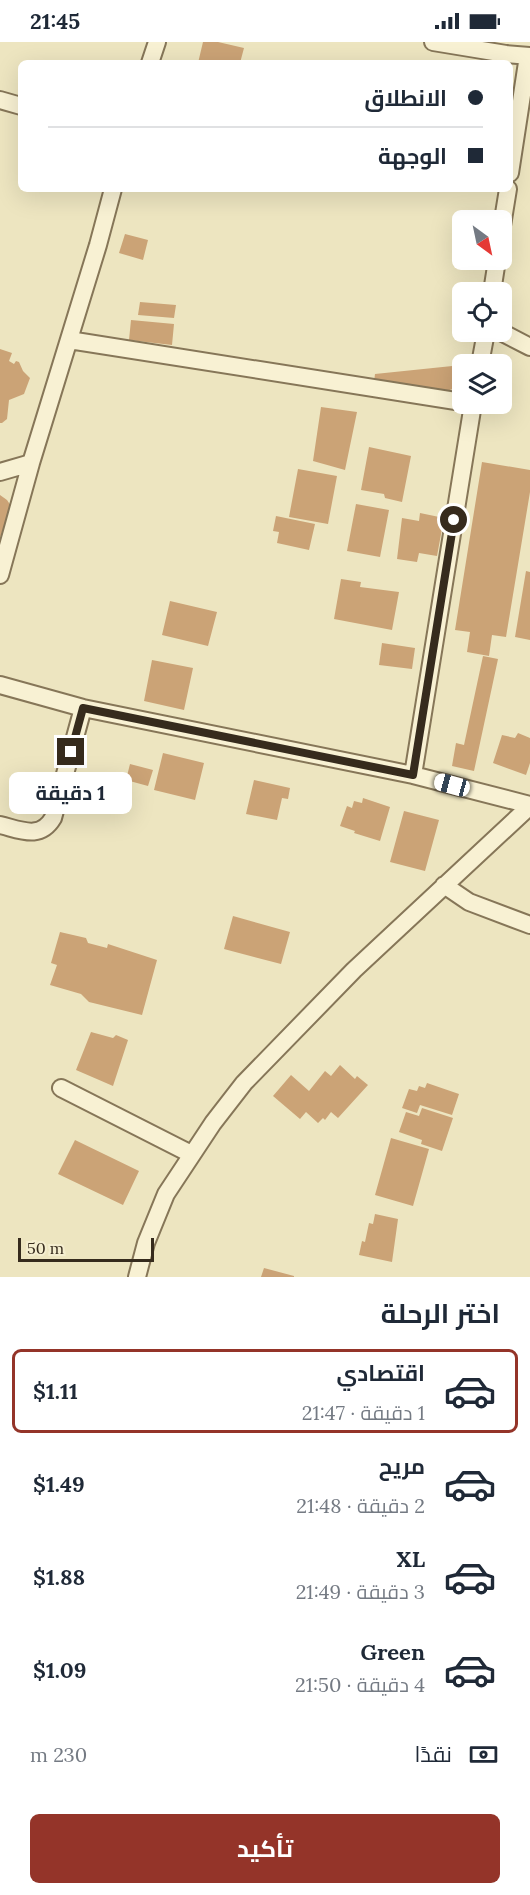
<!DOCTYPE html>
<html lang="ar">
<meta charset="utf-8">
<style>
body{margin:0;font-family:Lora,Cairo,serif;background:#f2f2f3;color:#1f2937;direction:rtl;height:100vh;display:flex;flex-direction:column;font-size:22px;white-space:nowrap}
*{box-sizing:border-box;margin:0}
p{font-size:20px;color:#747a83}
.icon{flex:none;width:33px;height:33px;fill:none;stroke:currentColor;stroke-width:2;stroke-linecap:round;stroke-linejoin:round}
.map{position:relative;height:1235px;overflow:hidden;direction:ltr}
.details{display:flex;flex-direction:column;background:#fff;flex:1}
.details>*{flex:none}
.hud{position:absolute;left:18px;top:18px;width:495px;height:132px;border-radius:9px;box-shadow:0 6px 24px #0002;direction:rtl;display:grid;align-content:center;height:132px;padding:0 30px;background:#fff}
.needle{width:39px;rotate:147deg}
.controls{position:absolute;left:452px;top:168px;display:grid;gap:12px}
.controls a{display:grid;place-items:center;width:60px;height:60px;border-radius:9px;background:#fff;box-shadow:0 6px 24px #0002;font-size:30px}
.scale{position:absolute;left:18px;bottom:15px;width:136px;box-sizing:border-box;padding-left:6px;border:3px solid #362b1d;border-top:0;font-size:16px;line-height:21px;white-space:nowrap;color:#362b1d;-webkit-text-stroke:4px #f5eed0;paint-order:stroke}
.end{position:absolute;width:27px;height:27px;margin:-14px;border:8px solid #362b1d;background:#fff;box-shadow:0 0 0 3px #fff}
.from{border-radius:50%}
.bubble{position:absolute;height:42px;border-radius:9px;background:#fff;box-shadow:0 6px 24px #0002;font-size:20px;font-weight:700;line-height:42px;text-align:center;direction:rtl}
.car{position:absolute;width:18px;height:36px;margin:-18px -9px;border-radius:8px;box-shadow:0 0 4px 2px #0007;background:linear-gradient(#fff 24%,#345 0 40%,#fff 0 76%,#345 0 86%,#fff 0)}
.hud b{display:flex;align-items:center;gap:21px;height:57px;font-size:22px}
.hud b+b{border-top:2px solid #e0e1e3}
.hud i{width:15px;height:15px;background:#1f2937}
ul{padding:0;list-style:none}
li{display:flex;align-items:center;gap:18px;height:84px;margin:0 12px 9px;padding:0 18px;border:3px solid transparent;border-radius:9px}
li div{flex:1}
li b{display:block;font-size:22px}
li em{font-style:normal;font-weight:700}
li.current{border-color:#943429}
li>.icon{width:54px;height:54px;stroke-width:1.5}
h2{padding:0 30px;font-size:27px;line-height:72px}
.pay{display:flex;align-items:center;gap:15px;height:66px;padding:0 30px;font-size:22px}
.pay p{margin-inline-start:auto}
.cta{display:flex;gap:12px;margin-top:auto;padding:12px 30px}
.cta a{flex:1;height:69px;border-radius:9px;background:#943429;color:#fff;font-size:24px;font-weight:700;line-height:69px;text-align:center}
.status{display:flex;justify-content:space-between;align-items:center;height:42px;padding:0 30px;background:#fff;direction:ltr}
.status svg{height:16px;fill:currentColor}
.map>svg:first-child{display:block}
</style>
<div class="status"><b>21:45</b><svg viewBox="0 0 49 12"><path d="M0 12V9h3v3zM5 12V6h3v6zM10 12V3h3v9zM15 12V0h3v12zM26 1h20v11H26zM47 4h2v5h-2z"/></svg></div>
<div class="map">
<svg width="530" height="1235" viewBox="0 0 530 1235">
<rect width="100%" height="100%" fill="#ede5c0"/>
<path fill="#cba376" d="M203 0H218L244 6 240 21H198Z
M125 192 148 198 143 218 119 211Z
M140 260 176 263 174 276 138 273Z
M131 278 174 282 172 303 129 298Z
M0 307 12 311 9 319 14 322 16 319 19 320 23 329 30 336 24 352 9 358 7 377 2 381H0Z
M462 323V339L453 347 446 349 374 340 375 332Z
M321 365 357 370 345 428 313 419Z
M369 405 411 414 402 460 385 456 384 452 361 448Z
M482 420 530 428V450L506 595 492 593 489 614 467 610 470 590 455 588Z
M298 427 337 434 328 482 289 475Z
M0 453 7 458 11 464 0 496Z
M356 462 389 468 380 515 347 509Z
M420 471 444 476 437 514 419 511 417 520 397 517 402 476 419 479Z
M276 474 315 482 309 508 277 501 279 490 273 489Z
M526 529 530 530V598L515 595Z
M341 537 361 540 360 545 399 550 392 588 334 577Z
M170 559 217 570 208 604 162 593Z
M382 601 415 606 412 627 379 623Z
M483 614 498 617 474 729 452 724 456 701 464 703Z
M152 618 193 626 184 668 144 659Z
M518 691 530 696V721L526 733 493 721 502 693 515 696Z
M163 711 204 721 195 758 154 748Z
M130 722 153 728 148 744 126 738Z
M254 738 290 746 288 757 282 756 277 778 246 772Z
M363 756 390 765 380 799 354 791 355 789 340 784 347 764 352 766 354 759 362 761Z
M404 769 439 778 425 829 390 820Z
M233 874 290 890 281 922 224 907Z
M60 890 86 896 88 901 107 906 108 902 157 918 142 973 89 960 81 952 50 943 57 923 51 921Z
M91 990 113 996 116 993 128 998 113 1044 76 1028Z
M340 1023 355 1037 357 1034 368 1043 338 1076 331 1070 325 1078 323 1076 318 1081 306 1070 300 1077 273 1054 291 1033 309 1049 325 1029 331 1034Z
M427 1041 459 1052 452 1073 420 1063 417 1071 402 1066 409 1047 417 1049 419 1044 425 1046Z
M422 1066 453 1076 442 1109 421 1102 422 1098 399 1090 406 1070 419 1074Z
M391 1096 429 1107 413 1164 375 1153Z
M75 1098 139 1129 123 1163 58 1132Z
M375 1172 398 1177 392 1220 359 1213 362 1199 365 1200 369 1181 373 1182Z
M264 1226 294 1234V1235H261Z"/>
<g fill="none" stroke-linecap="round" stroke-linejoin="round">
<g stroke="#867658" stroke-width="20">
<path id="street" d="M433 0 506 12 530 14
M150 21 157 0
M0 58 21 64
M510 131 528 14
M501 190 508 147
M492 250 497 218
M501 290 530 305
M69 298 462 360
M480 322 486 290
M0 430 31 421 98 203 113 147
M0 533 31 421
M0 643 83 666 413 733 530 763
M413 733 473 362
M0 783C21 788 40 798 53 776L83 666
M444 843 469 860 530 883
M61 1046 191 1112
M137 1235 146 1201 166 1152 213 1081 244 1041 354 928 530 764"/>
</g>
<use href="#street" stroke="#f8f1d3" stroke-width="16"/>
</g>
<g fill="none" stroke-linecap="round" stroke-linejoin="round">
<path stroke="#362b1d" stroke-width="8" d="M71 710 83 666 413 733 454 478"/>
</g>
</svg>
<div class="controls">
<a><svg class="needle" viewBox="-14 -14 28 28"><path d="M0-13l5 13h-10z" fill="#e53935"/><path d="M0 13l5-13h-10z" fill="#747a83"/></svg></a>
<a><svg class="icon" aria-label="locate" viewBox="0 0 24 24"><circle cx="12" cy="12" r="6"/><path d="M12 2v4M12 18v4M2 12h4M18 12h4"/></svg></a>
<a><svg class="icon" aria-label="layers" viewBox="0 0 24 24"><path d="M12 4l9 5-9 5-9-5zM3 14l9 5 9-5"/></svg></a>
</div>
<div class="scale">50 m</div>
<i class="end from" style="left:454px;top:478px"></i>
<i class="end" style="left:71px;top:710px"></i>
<div class="bubble" style="left:9px;top:730px;width:123px">1 دقيقة</div>
<i class="car" style="left:452px;top:743px;rotate:285deg"></i>
<div class="hud">
<b><i class="from"></i>الانطلاق</b>
<b><i></i>الوجهة</b>
</div>
</div>
<section class="details">
<h2>اختر الرحلة</h2>
<ul>
<li class="current"><svg class="icon" aria-label="car" viewBox="0 0 24 24"><path d="M5 17H2v-5l4-1 3-4h7l3 4 3 1v5h-3M9 17h6M6 11h13"/><circle cx="7" cy="17" r="2"/><circle cx="17" cy="17" r="2"/></svg><div><b>اقتصادي</b><p>1 دقيقة · 21:47</p></div><em>$1.11</em></li>
<li><svg class="icon" aria-label="car" viewBox="0 0 24 24"><path d="M5 17H2v-5l4-1 3-4h7l3 4 3 1v5h-3M9 17h6M6 11h13"/><circle cx="7" cy="17" r="2"/><circle cx="17" cy="17" r="2"/></svg><div><b>مريح</b><p>2 دقيقة · 21:48</p></div><em>$1.49</em></li>
<li><svg class="icon" aria-label="car" viewBox="0 0 24 24"><path d="M5 17H2v-5l4-1 3-4h7l3 4 3 1v5h-3M9 17h6M6 11h13"/><circle cx="7" cy="17" r="2"/><circle cx="17" cy="17" r="2"/></svg><div><b>XL</b><p>3 دقيقة · 21:49</p></div><em>$1.88</em></li>
<li><svg class="icon" aria-label="car" viewBox="0 0 24 24"><path d="M5 17H2v-5l4-1 3-4h7l3 4 3 1v5h-3M9 17h6M6 11h13"/><circle cx="7" cy="17" r="2"/><circle cx="17" cy="17" r="2"/></svg><div><b>Green</b><p>4 دقيقة · 21:50</p></div><em>$1.09</em></li>
</ul>
<div class="pay"><svg class="icon" aria-label="cash" viewBox="0 0 24 24"><path d="M3 7h18v10H3z"/><circle cx="12" cy="12" r="2"/></svg>نقدًا<p>230 m</p></div>
<div class="cta"><a>تأكيد</a></div>
</section>
